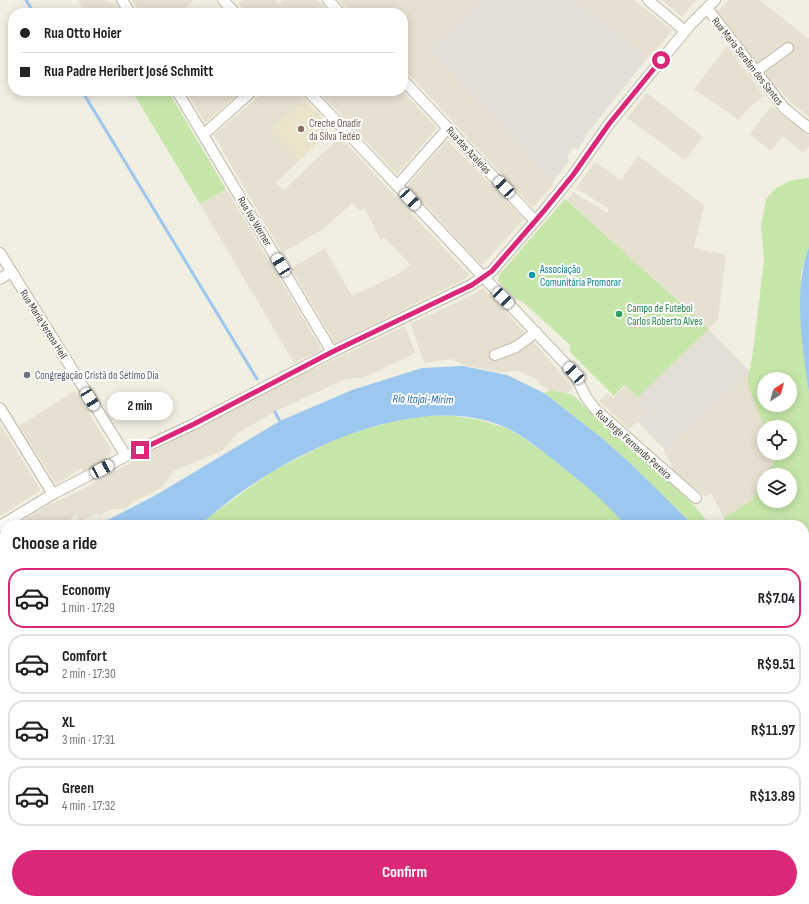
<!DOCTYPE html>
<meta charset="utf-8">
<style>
body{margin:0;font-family:"Sofia Sans Condensed",sans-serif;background:#f6f6f6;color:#222;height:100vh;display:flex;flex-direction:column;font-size:15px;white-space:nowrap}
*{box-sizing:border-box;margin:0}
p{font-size:13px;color:#767676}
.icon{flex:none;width:22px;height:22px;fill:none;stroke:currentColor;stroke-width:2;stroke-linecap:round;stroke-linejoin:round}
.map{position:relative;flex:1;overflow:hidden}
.sheet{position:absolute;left:0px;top:520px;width:809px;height:384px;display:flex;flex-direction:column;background:#fff;border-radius:16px 16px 0 0;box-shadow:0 2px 10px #0003}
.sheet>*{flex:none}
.banner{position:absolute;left:8px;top:8px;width:400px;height:88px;border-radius:16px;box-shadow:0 2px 10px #0003;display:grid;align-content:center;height:88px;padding:0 12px;background:#fff}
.needle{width:26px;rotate:36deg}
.fabs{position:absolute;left:757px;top:372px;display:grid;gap:8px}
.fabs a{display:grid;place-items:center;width:40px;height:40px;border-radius:50%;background:#fff;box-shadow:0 2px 10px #0003;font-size:20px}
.end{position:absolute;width:18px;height:18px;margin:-9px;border:5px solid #db2777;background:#fff;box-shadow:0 0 0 2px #fff}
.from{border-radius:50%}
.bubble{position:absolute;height:28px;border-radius:14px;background:#fff;box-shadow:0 2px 10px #0003;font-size:13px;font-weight:700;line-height:28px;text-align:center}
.car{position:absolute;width:12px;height:24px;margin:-12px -6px;border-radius:5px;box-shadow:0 0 3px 1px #0007;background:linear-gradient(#fff 24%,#345 0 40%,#fff 0 76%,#345 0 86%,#fff 0)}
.banner b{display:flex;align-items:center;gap:14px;height:38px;font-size:15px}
.banner b+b{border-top:1px solid #e0e0e0}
.banner i{width:10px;height:10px;background:#222}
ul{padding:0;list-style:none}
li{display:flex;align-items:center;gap:12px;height:60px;margin:0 8px 6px;padding:0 4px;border:2px solid #e0e0e0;border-radius:16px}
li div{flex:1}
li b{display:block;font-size:15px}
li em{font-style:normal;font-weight:700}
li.active{border-color:#db2777}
li>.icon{width:36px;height:36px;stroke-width:1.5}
h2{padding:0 12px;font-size:18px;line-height:48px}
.action{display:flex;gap:8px;margin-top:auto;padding:8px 12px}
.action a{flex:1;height:46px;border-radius:24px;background:#db2777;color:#fff;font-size:16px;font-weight:700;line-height:46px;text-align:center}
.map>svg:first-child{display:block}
</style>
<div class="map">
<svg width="809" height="904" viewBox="0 0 809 904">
<rect width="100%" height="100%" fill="#f1eee2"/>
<path fill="#e5e0d0" d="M78 0H104L116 5 121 13H86Z
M132 0H194L180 13H140Z
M241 0H275L279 4 282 0H317L330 13H246L239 4Z
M339 0H478L428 49 554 184 534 206 532 207 403 68V13H351Z
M577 0H634L672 30 651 57Z
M662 0H696L682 17Z
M730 0H759L809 39V117L790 102 779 88 776 89 773 86 762 71 793 49 788 43 782 45 756 64 717 12Z
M727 46 764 96 751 106 739 120 694 89Z
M186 91H241L205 123Z
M265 91H297L305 99 271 130 300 160 276 183 282 189 284 190 340 137 469 275 467 278 335 343 291 268 325 249 352 296 398 274 411 265 385 238 380 239 365 208 360 211 352 203 325 228 282 253 214 135Z
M318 91H402L437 128 397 174Z
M647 93 703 137 685 160 627 118Z
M771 106 809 136V146L804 153 783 136 771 151 750 134Z
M447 140 524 219 482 265 407 186Z
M638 156 704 205 694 248 726 255 718 319 709 329 567 201 573 192 607 213 609 209 576 188 595 162 621 180Z
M226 189 322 350 294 363 200 204Z
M483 288 527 335 514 345 492 354 493 359H498L531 339 573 388 566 394 549 390 540 385 536 379 518 371 501 372 467 366 451 359 425 363 410 324 469 297Z
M405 326 415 353 365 377 346 379 276 411 239 432 223 450 174 471 161 488 134 501 126 508 109 510 101 515 94 514 80 521 76 514 72 517 68 525H16L47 506 81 490 137 459 311 368 314 369Z
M751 373 764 379V405L782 427H764V453H790V446L806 471 790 475H764V495L724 518 711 493 705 496 670 469 673 467 664 452Z
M625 386 638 397 636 401 646 413 629 429 599 401 607 393 613 398Z
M75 391 111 449V453L105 457 107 460 99 465 97 463 84 471 81 468 56 484 19 426Z
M0 424 40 489V491L0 516Z"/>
<path fill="#e3dfd7" d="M478 0H577L649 56 585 136 586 138 578 149 573 148 567 156 569 161 552 183 428 49Z
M709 329 751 373 666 451 637 421 646 413 636 401 638 397Z"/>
<path fill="#ebe4cb" d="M305 99 332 129 300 160 270 130Z"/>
<path fill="#c7e7aa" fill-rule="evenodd" d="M132 91H168L226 189 200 204Z
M809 178V247L801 273V323L809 392V861L804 862V525H728L724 518 752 500 764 476V501H790V475H764L781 455 790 453V450L795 447 790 437V427L764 426 747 382 753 352 764 260 761 226 766 199 776 188 792 180ZM764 379H790V405H764Z
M565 199 709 329 638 397 624 385 614 396 570 352V345L522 301 517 300 498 281 499 275Z
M550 390 573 395 605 426 654 467 693 504 710 525H693L632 465 602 438 544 393Z
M421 416H453L480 420 509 429 541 450 601 497 625 525H201L212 515 271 472 342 436 391 422Z
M161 899H344L340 904H162Z
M417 899H631L632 904H414Z
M645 899H757L755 904H646Z"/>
<path fill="#9cc8f0" d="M809 247V392C802 347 793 290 809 247Z
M463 366 507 375 544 393 602 438 632 465 693 525H625C605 501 585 485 561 466 545 453 528 439 509 429 417 384 268 461 201 525H98L156 495 280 421 352 390 422 368Z
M5 608V784L0 772V624Z
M36 899H115L116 904H36Z
M344 899H417L414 904H340Z"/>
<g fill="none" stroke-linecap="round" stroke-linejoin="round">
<path stroke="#9cc8f0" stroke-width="3" d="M26 0 34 13
M82 91 257 379
M275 412 282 425"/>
<g stroke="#bfb9a8" stroke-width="12">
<path id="minor" d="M122 0 130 13
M223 0 235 13
M328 0 340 13
M648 0 685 31
M707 8 784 108 809 128
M755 72 788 48
M403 80 535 221
M177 91 332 352
M308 91 574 373 586 397 595 409 696 498
M203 135 252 91
M397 186 448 128
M0 253 126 456
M0 279 11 272
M495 355 516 347 536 332
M0 408 53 494
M0 526 53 494 126 456 194 424 332 352 471 285 492 271 543 212 573 175 609 124 691 24 715 0
M154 899V904"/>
</g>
<use href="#minor" stroke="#fff" stroke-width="10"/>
</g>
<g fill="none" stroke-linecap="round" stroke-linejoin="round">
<path stroke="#db2777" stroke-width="5" d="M140 450 194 424 332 352 472 285 492 271 543 212 573 175 609 124 661 60"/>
</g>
<circle fill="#8d6e63" stroke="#fff" stroke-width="1.5" cx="301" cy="129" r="4"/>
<circle fill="#0f9aa8" stroke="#fff" stroke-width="1.5" cx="532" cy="275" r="4"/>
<circle fill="#2e9e5b" stroke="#fff" stroke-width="1.5" cx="619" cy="314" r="4"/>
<circle fill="#6b7280" stroke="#fff" stroke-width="1.5" cx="27" cy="375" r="4"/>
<g text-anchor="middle" stroke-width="4" stroke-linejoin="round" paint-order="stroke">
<g font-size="11" fill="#433e33" stroke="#fff">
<text transform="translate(748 61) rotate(52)" y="4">Rua Maria Serafim dos Santos</text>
<text transform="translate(469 150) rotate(47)" y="4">Rua das Azaleias</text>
<text transform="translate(255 221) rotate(59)" y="4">Rua Ivo Werner</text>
<text transform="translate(44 324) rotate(58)" y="4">Rua Maria Verena Heil</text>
<text transform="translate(634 444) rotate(42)" y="4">Rua Jorge Fernando Pereira</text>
</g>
<g font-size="11" fill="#785e54" stroke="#fff" text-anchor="start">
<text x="309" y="127">Creche Onadir<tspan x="309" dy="13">da Silva Tedéo</tspan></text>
</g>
<g font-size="11" fill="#0d838f" stroke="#fff" text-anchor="start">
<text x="540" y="273">Associação<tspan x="540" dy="13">Comunitária Promorar</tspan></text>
</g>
<g font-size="11" fill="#27864d" stroke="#fff" text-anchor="start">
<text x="627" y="312">Campo de Futebol<tspan x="627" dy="13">Carlos Roberto Alves</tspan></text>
</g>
<g font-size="11" fill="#5b616d" stroke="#fff" text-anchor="start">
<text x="35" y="379">Congregação Cristã do Sétimo Dia</text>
</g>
<g font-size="12" font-style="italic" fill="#2c6eae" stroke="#fff">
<text transform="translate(423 399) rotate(1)" y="4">Rio Itajaí-Mirim</text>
</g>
</g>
</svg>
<div class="fabs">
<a><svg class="needle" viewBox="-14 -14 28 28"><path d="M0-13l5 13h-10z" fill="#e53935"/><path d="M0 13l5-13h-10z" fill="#767676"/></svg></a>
<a><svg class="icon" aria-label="locate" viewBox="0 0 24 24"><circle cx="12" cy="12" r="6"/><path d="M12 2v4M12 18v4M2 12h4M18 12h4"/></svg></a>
<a><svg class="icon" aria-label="layers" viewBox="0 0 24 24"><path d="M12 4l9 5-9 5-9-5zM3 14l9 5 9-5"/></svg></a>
</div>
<i class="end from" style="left:661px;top:60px"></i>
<i class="end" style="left:140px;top:450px"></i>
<div class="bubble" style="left:107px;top:392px;width:66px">2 min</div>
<i class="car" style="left:504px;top:187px;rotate:317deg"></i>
<i class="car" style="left:410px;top:199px;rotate:137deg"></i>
<i class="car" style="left:281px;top:265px;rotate:329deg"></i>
<i class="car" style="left:503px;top:298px;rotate:135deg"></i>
<i class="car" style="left:574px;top:373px;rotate:317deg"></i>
<i class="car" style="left:90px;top:399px;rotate:148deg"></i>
<i class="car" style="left:102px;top:469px;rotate:62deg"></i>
<div class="banner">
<b><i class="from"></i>Rua Otto Hoier</b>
<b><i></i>Rua Padre Heribert José Schmitt</b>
</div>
<section class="sheet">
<h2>Choose a ride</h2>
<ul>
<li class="active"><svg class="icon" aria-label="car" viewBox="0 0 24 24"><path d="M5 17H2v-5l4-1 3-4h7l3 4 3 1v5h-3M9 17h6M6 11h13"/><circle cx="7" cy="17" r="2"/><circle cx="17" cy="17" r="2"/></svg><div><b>Economy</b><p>1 min · 17:29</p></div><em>R$7.04</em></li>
<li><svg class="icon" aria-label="car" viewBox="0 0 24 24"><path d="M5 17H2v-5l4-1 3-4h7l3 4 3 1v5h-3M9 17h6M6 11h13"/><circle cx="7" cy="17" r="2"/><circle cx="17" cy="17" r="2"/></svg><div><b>Comfort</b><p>2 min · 17:30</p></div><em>R$9.51</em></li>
<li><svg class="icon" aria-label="car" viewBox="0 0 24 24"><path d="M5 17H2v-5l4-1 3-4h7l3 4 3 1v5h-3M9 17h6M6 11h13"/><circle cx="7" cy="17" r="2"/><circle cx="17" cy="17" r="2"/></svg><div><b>XL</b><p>3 min · 17:31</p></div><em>R$11.97</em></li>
<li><svg class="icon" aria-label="car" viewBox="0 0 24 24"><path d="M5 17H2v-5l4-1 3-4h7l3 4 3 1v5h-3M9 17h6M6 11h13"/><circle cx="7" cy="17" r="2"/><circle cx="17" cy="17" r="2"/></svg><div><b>Green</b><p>4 min · 17:32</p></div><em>R$13.89</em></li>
</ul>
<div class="action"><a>Confirm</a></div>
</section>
</div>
